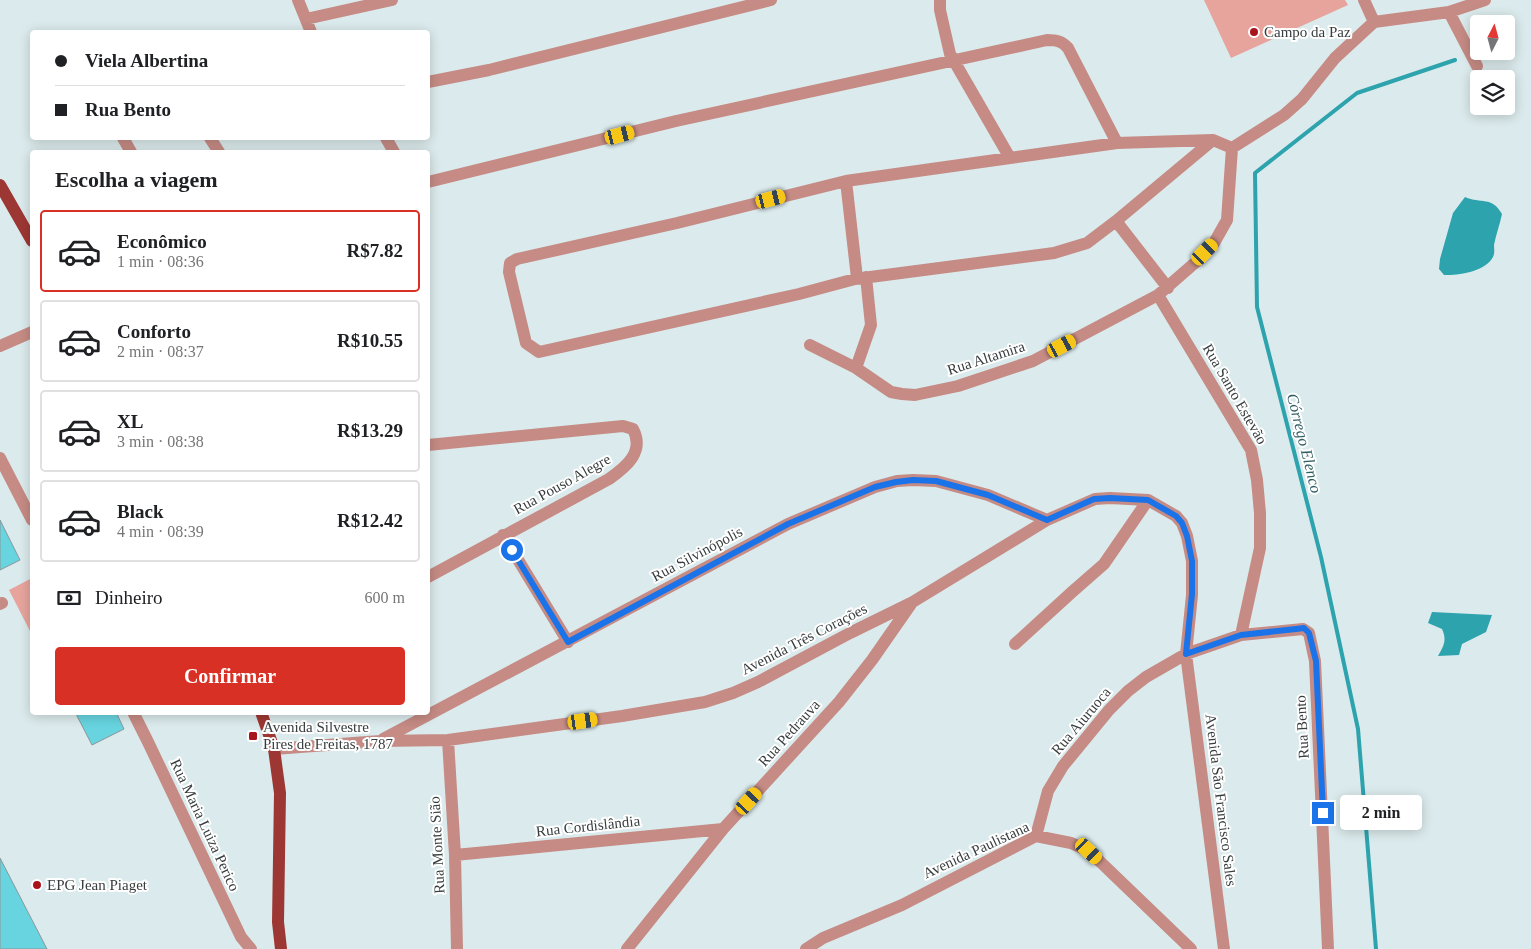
<!DOCTYPE html>
<html lang="pt">
<meta charset="utf-8">
<style>
body{margin:0;font-family:Georgia,serif;background:#f2f2f2;color:#202124;height:100vh;display:flex;flex-direction:column;font-size:19px;white-space:nowrap}
*{box-sizing:border-box;margin:0}
p{font-size:16px;color:#757577}
.icon{flex:none;width:28px;height:28px;fill:none;stroke:currentColor;stroke-width:2;stroke-linecap:round;stroke-linejoin:round}
.map{position:relative;flex:1;overflow:hidden}
.details{position:absolute;left:30px;top:150px;width:400px;height:565px;display:flex;flex-direction:column;background:#fff;border-radius:5px;box-shadow:0 2px 12px #0003}
.details>*{flex:none}
.hud{position:absolute;left:30px;top:30px;width:400px;height:110px;border-radius:5px;box-shadow:0 2px 12px #0003;display:grid;align-content:center;height:110px;padding:0 25px;background:#fff}
.needle{width:32px;rotate:6deg}
.controls{position:absolute;left:1470px;top:15px;display:grid;gap:10px}
.controls a{display:grid;place-items:center;width:45px;height:45px;border-radius:5px;background:#fff;box-shadow:0 2px 12px #0003;font-size:25px}
.end{position:absolute;width:22px;height:22px;margin:-11px;border:6px solid #1a73e8;background:#fff;box-shadow:0 0 0 2px #fff}
.from{border-radius:50%}
.bubble{position:absolute;height:35px;border-radius:5px;background:#fff;box-shadow:0 2px 12px #0003;font-size:16px;font-weight:600;line-height:35px;text-align:center}
.car{position:absolute;width:15px;height:30px;margin:-15px -8px;border-radius:6px;box-shadow:0 0 4px 1px #0007;background:linear-gradient(#f5c518 24%,#345 0 40%,#f5c518 0 76%,#345 0 86%,#f5c518 0)}
.hud b{display:flex;align-items:center;gap:18px;height:48px;font-size:19px}
.hud b+b{border-top:1px solid #e0e0e0}
.hud i{width:12px;height:12px;background:#202124}
ul{padding:0;list-style:none}
li{display:flex;align-items:center;gap:15px;height:82px;margin:0 10px 8px;padding:0 15px;border:2px solid #e0e0e0;border-radius:5px}
li div{flex:1}
li b{display:block;font-size:19px}
li em{font-style:normal;font-weight:600}
li.active{border-color:#d93025}
li>.icon{width:45px;height:45px;stroke-width:1.5}
h2{padding:0 25px;font-size:22px;line-height:60px}
.pay{display:flex;align-items:center;gap:12px;height:55px;padding:0 25px;font-size:19px}
.pay p{margin-inline-start:auto}
.action{display:flex;gap:10px;margin-top:auto;padding:10px 25px}
.action a{flex:1;height:58px;border-radius:5px;background:#d93025;color:#fff;font-size:20px;font-weight:600;line-height:58px;text-align:center}
.map>svg:first-child{display:block}
</style>
<div class="map">
<svg width="1531" height="949" viewBox="0 0 1531 949">
<rect width="100%" height="100%" fill="#dbeaec"/>
<path fill="#e6a49d" d="M1204 0H1345L1348 5 1231 58Z
M32 578V635L9 590Z"/>
<path fill="#2da3ae" d="M1465 197C1481 204 1492 196 1502 214 1500 224 1496 234 1494 245 1494 248 1495 253 1493 257 1486 271 1458 276 1444 275L1439 269 1440 259 1453 213Z
M1432 612 1492 615 1486 632 1462 644 1459 655 1438 656C1444 645 1447 640 1442 629L1428 623Z"/>
<g fill="none" stroke-linecap="round" stroke-linejoin="round">
<path stroke="#2da3ae" stroke-width="4" d="M1376 949 1358 729 1321 557 1257 307 1255 173 1357 93 1455 60"/>
</g>
<path fill="#67d4df" stroke="#8a989a" d="M0 520 20 560 0 570Z
M75 712H116L124 729 92 745Z
M0 858 47 949H0Z"/>
<g fill="none" stroke-linecap="round" stroke-linejoin="round">
<path stroke="#c58b84" stroke-width="12" d="M298 0 311 32
M940 0V10L950 54 1010 158
M1364 0 1374 22
M1449 12 1477 66
M306 19 392 0
M428 82 489 70 771 0
M123 138 131 152
M210 138 219 152
M386 138 394 152
M1213 140 1116 221 1087 243 1054 253 855 279 799 294 539 352 526 343 509 272 510 263 517 259 677 223 846 181 1117 143 1213 140 1232 148
M846 181 857 278
M428 182 676 121 1047 40C1056 40 1062 41 1068 48L1117 143
M1116 221 1168 288
M1158 295 1251 450 1257 480 1260 513V548L1241 635
M810 345 856 368 891 392 902 394 915 395 958 386 1033 361 1158 295 1197 261 1214 243 1227 220 1232 148 1284 115 1302 99 1335 58 1374 22 1449 12 1485 0
M0 346 32 332
M856 368 871 325 866 277
M428 445 623 426 633 429C645 452 626 467 609 479L428 577
M0 458 32 520
M503 535 568 642
M0 604 2 603
M1015 644 1072 592 1104 564 1148 500
M133 712 148 742 241 937 251 949
M383 739 788 524 875 487 897 481 913 480 936 481 988 495 1047 520
M448 740 455 855 457 949
M274 749 380 741 448 740 622 716 705 702 733 693 758 682 850 633 911 603 1047 520 1095 499 1110 498 1148 500 1176 516 1182 523 1187 536 1192 561V595L1186 654 1224 949
M1036 836 1048 791 1063 766 1109 710 1128 691 1146 677 1186 654 1241 635 1303 629 1309 633 1315 661 1328 949
M455 855 723 829
M627 949 723 829 839 702 872 660 911 604
M806 949 823 938 902 905 1036 836 1071 843 1089 851 1191 949"/>
<path stroke="#9d3733" stroke-width="12" d="M0 185 32 241
M261 712 274 749 280 793 278 922 281 949"/>
</g>
<g fill="none" stroke-linecap="round" stroke-linejoin="round">
<path stroke="#1a73e8" stroke-width="6" d="M512 550 568 642 788 524 875 487 896 482 913 480 936 481 988 495 1047 520 1094 499 1110 498 1148 500 1176 516 1182 523 1187 536 1192 561V594L1186 654 1241 635 1296 629 1304 628 1309 633 1316 661 1323 813"/>
</g>
<g fill="#a8131c" stroke="#fff" stroke-width="2">
<circle cx="1254" cy="32" r="5"/>
<rect x="248" y="731" width="10" height="10" rx="2.5"/>
<circle cx="37" cy="885" r="5"/>
</g>
<g text-anchor="middle" stroke-width="4" stroke-linejoin="round" paint-order="stroke">
<g font-size="15" fill="#373d3e" stroke="#fff" text-anchor="start">
<text x="1264" y="37">Campo da Paz</text>
<text x="263" y="732">Avenida Silvestre<tspan x="263" dy="17">Pires de Freitas, 1787</tspan></text>
<text x="47" y="890">EPG Jean Piaget</text>
</g>
<g font-size="15" fill="#373d3e" stroke="#fff">
<text transform="translate(986 358) rotate(-18)" y="5">Rua Altamira</text>
<text transform="translate(1235 394) rotate(60)" y="5">Rua Santo Estevão</text>
<text transform="translate(562 484) rotate(-29)" y="5">Rua Pouso Alegre</text>
<text transform="translate(697 554) rotate(-28)" y="5">Rua Silvinópolis</text>
<text transform="translate(804 639) rotate(-27)" y="5">Avenida Três Corações</text>
<text transform="translate(1081 721) rotate(-50)" y="5">Rua Aiuruoca</text>
<text transform="translate(1302 727) rotate(-93)" y="5">Rua Bento</text>
<text transform="translate(789 733) rotate(-48)" y="5">Rua Pedrauva</text>
<text transform="translate(1221 800) rotate(83)" y="5">Avenida São Francisco Sales</text>
<text transform="translate(205 825) rotate(65)" y="5">Rua Maria Luiza Perico</text>
<text transform="translate(588 826) rotate(-6)" y="5">Rua Cordislândia</text>
<text transform="translate(437 845) rotate(-93)" y="5">Rua Monte Sião</text>
<text transform="translate(976 850) rotate(-25)" y="5">Avenida Paulistana</text>
</g>
<g font-size="16" font-style="italic" fill="#2e5e63" stroke="#fff">
<text transform="translate(1305 443) rotate(76)" y="6">Córrego Elenco</text>
</g>
</g>
</svg>
<div class="controls">
<a><svg class="needle" viewBox="-14 -14 28 28"><path d="M0-13l5 13h-10z" fill="#e53935"/><path d="M0 13l5-13h-10z" fill="#757577"/></svg></a>
<a><svg class="icon" aria-label="layers" viewBox="0 0 24 24"><path d="M12 4l9 5-9 5-9-5zM3 14l9 5 9-5"/></svg></a>
</div>
<i class="end from" style="left:512px;top:550px"></i>
<i class="end" style="left:1323px;top:813px"></i>
<div class="bubble" style="left:1340px;top:795px;width:82px">2 min</div>
<i class="car" style="left:620px;top:135px;rotate:76deg"></i>
<i class="car" style="left:771px;top:199px;rotate:76deg"></i>
<i class="car" style="left:1205px;top:252px;rotate:44deg"></i>
<i class="car" style="left:1062px;top:346px;rotate:62deg"></i>
<i class="car" style="left:583px;top:721px;rotate:82deg"></i>
<i class="car" style="left:749px;top:801px;rotate:42deg"></i>
<i class="car" style="left:1089px;top:851px;rotate:133deg"></i>
<div class="hud">
<b><i class="from"></i>Viela Albertina</b>
<b><i></i>Rua Bento</b>
</div>
<section class="details">
<h2>Escolha a viagem</h2>
<ul>
<li class="active"><svg class="icon" aria-label="car" viewBox="0 0 24 24"><path d="M5 17H2v-5l4-1 3-4h7l3 4 3 1v5h-3M9 17h6M6 11h13"/><circle cx="7" cy="17" r="2"/><circle cx="17" cy="17" r="2"/></svg><div><b>Econômico</b><p>1 min · 08:36</p></div><em>R$7.82</em></li>
<li><svg class="icon" aria-label="car" viewBox="0 0 24 24"><path d="M5 17H2v-5l4-1 3-4h7l3 4 3 1v5h-3M9 17h6M6 11h13"/><circle cx="7" cy="17" r="2"/><circle cx="17" cy="17" r="2"/></svg><div><b>Conforto</b><p>2 min · 08:37</p></div><em>R$10.55</em></li>
<li><svg class="icon" aria-label="car" viewBox="0 0 24 24"><path d="M5 17H2v-5l4-1 3-4h7l3 4 3 1v5h-3M9 17h6M6 11h13"/><circle cx="7" cy="17" r="2"/><circle cx="17" cy="17" r="2"/></svg><div><b>XL</b><p>3 min · 08:38</p></div><em>R$13.29</em></li>
<li><svg class="icon" aria-label="car" viewBox="0 0 24 24"><path d="M5 17H2v-5l4-1 3-4h7l3 4 3 1v5h-3M9 17h6M6 11h13"/><circle cx="7" cy="17" r="2"/><circle cx="17" cy="17" r="2"/></svg><div><b>Black</b><p>4 min · 08:39</p></div><em>R$12.42</em></li>
</ul>
<div class="pay"><svg class="icon" aria-label="cash" viewBox="0 0 24 24"><path d="M3 7h18v10H3z"/><circle cx="12" cy="12" r="2"/></svg>Dinheiro<p>600 m</p></div>
<div class="action"><a>Confirmar</a></div>
</section>
</div>
